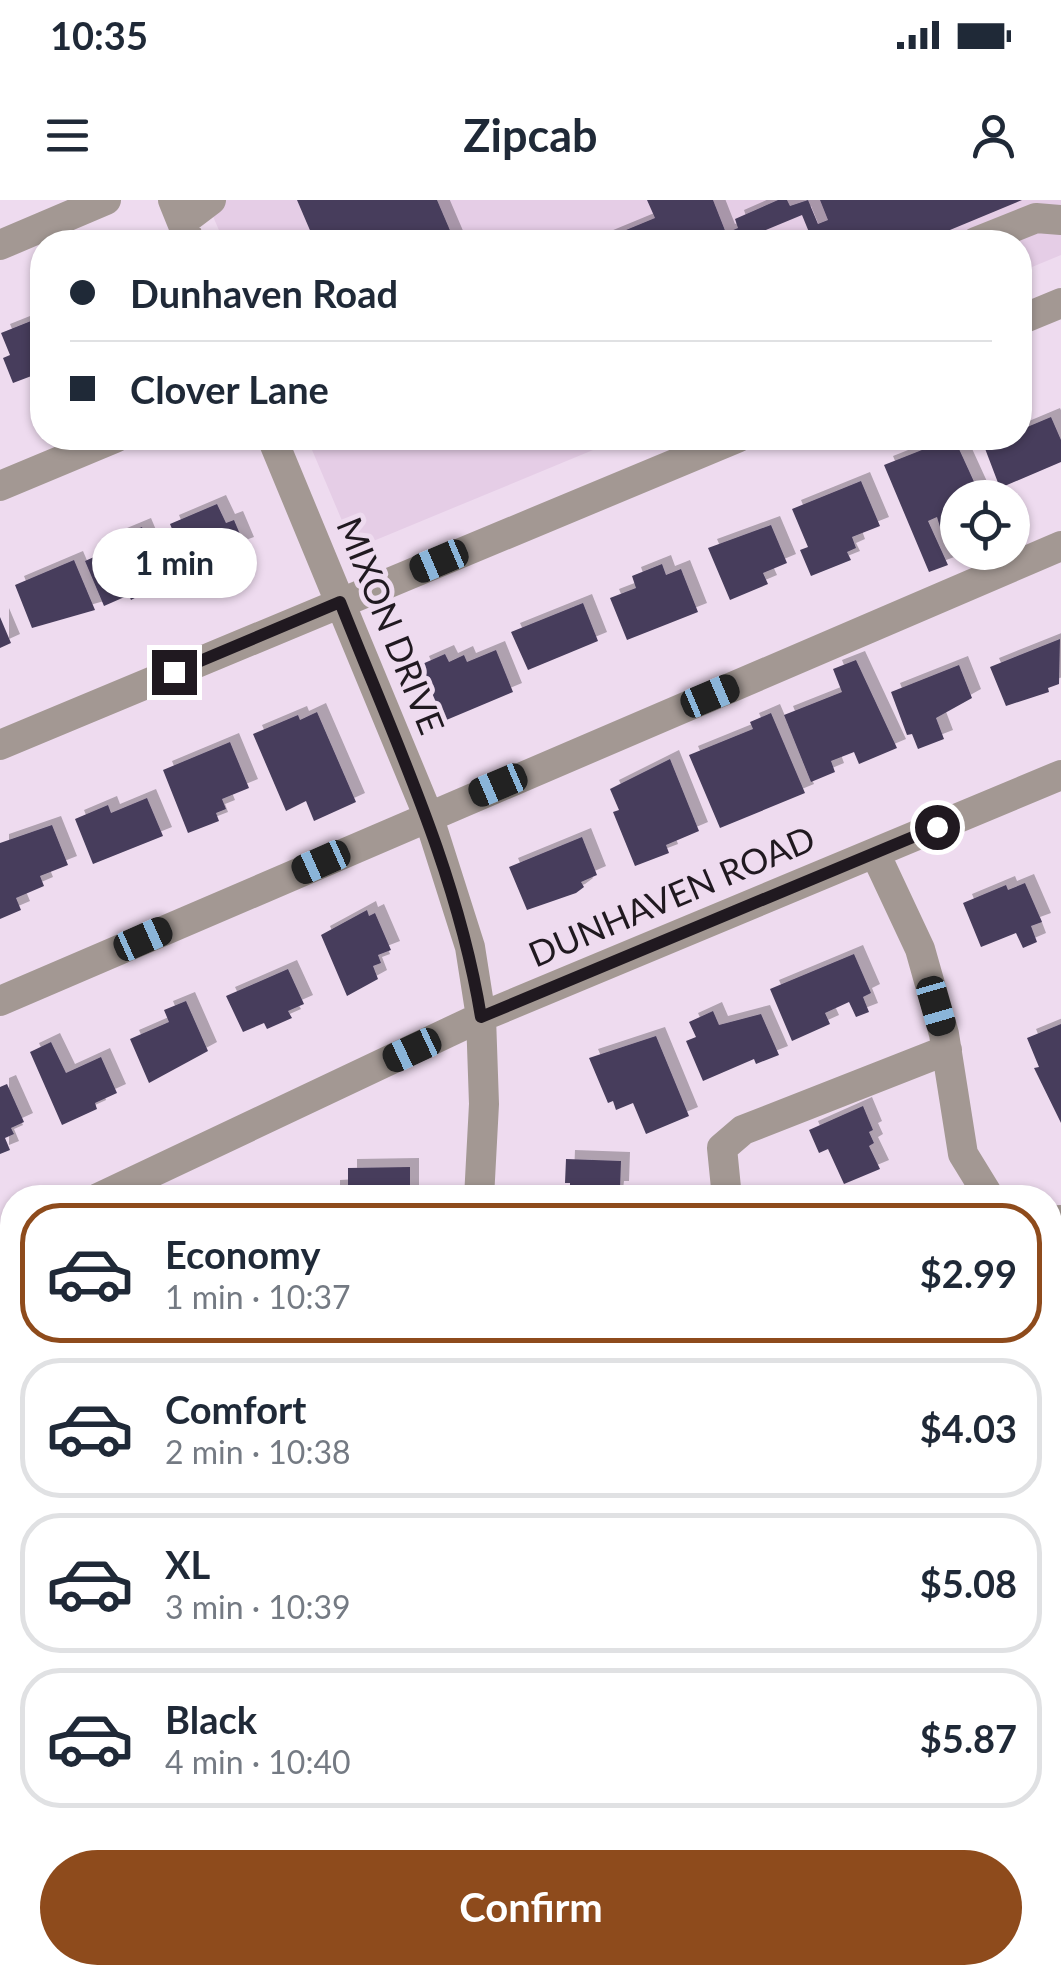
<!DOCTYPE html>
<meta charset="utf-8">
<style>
body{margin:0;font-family:Lato,sans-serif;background:#f2f2f3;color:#1f2937;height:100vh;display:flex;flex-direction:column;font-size:38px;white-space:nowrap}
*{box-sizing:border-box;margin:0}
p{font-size:32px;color:#747a83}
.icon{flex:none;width:55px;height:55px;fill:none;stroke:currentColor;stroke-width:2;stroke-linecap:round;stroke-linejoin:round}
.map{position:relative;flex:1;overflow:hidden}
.sheet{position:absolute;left:0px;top:985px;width:1062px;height:800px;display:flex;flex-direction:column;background:#fff;border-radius:40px 40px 0 0;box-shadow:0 2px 8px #0004}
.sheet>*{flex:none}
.banner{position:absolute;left:30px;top:30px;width:1002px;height:220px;border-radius:40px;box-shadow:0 2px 8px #0004;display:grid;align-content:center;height:220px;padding:0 40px;background:#fff}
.controls{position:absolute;left:940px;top:280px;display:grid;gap:20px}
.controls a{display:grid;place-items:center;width:90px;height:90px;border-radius:50%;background:#fff;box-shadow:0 2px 8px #0004;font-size:50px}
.end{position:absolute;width:45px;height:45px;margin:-22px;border:12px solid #201920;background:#fff;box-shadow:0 0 0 5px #fff}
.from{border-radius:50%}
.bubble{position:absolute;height:70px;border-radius:35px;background:#fff;box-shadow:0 2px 8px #0004;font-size:32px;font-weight:700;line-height:70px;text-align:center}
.car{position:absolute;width:30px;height:60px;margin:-30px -15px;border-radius:12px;box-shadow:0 0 8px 2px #0007;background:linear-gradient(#222 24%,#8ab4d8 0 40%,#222 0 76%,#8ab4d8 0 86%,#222 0)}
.banner b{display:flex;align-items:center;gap:35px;height:95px;font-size:38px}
.banner b+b{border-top:2px solid #e0e1e3}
.banner i{width:25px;height:25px;background:#1f2937}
ul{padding:18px 0 0;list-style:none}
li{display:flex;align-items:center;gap:30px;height:140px;margin:0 20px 15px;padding:0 20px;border:5px solid #e0e1e3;border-radius:40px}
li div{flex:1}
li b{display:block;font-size:38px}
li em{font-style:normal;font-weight:700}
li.selected{border-color:#8e4b1c}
li>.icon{width:90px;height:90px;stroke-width:1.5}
.cta{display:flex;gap:20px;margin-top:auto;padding:20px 40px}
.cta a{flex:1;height:115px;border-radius:60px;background:#8e4b1c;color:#fff;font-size:40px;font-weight:700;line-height:115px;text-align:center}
.status{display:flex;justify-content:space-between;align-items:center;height:70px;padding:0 50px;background:#fff;direction:ltr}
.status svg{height:28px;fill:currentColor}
header{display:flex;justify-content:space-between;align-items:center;height:130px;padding:0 40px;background:#fff;font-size:45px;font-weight:700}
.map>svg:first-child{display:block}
</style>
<div class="status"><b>10:35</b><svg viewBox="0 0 49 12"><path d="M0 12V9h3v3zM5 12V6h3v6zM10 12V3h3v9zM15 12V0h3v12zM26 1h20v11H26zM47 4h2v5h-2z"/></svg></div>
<header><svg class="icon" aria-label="menu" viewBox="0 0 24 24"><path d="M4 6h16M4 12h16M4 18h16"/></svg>Zipcab<svg class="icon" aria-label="person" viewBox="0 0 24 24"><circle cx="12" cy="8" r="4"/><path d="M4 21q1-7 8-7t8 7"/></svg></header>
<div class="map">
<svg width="1061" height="1785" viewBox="0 0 1061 1785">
<defs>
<filter id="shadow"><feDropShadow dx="9" dy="-9" stdDeviation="0" flood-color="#0004"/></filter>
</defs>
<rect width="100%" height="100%" fill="#eedbef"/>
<path fill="#e5cde6" d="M206 0H1061V55L1020 72V42H224Z
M307 238H622L354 349Z"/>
<path fill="#473d5b" filter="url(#shadow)" d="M297 0H437L455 42H315Z
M647 0H713L726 33 738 28 735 19 778 0H787L790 6 808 0 818 24 828 20 820 0H1022L921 42H838L835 35 813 42 802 15 737 42H597L655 18Z
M36 119 38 124 42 122V172L13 183 3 158 10 155 1 133Z
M1051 217 1061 240V262L1000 288 981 238H1020V230Z
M935 238H954L981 297 958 298V320L940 327 937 317 928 321 948 365 929 372 884 265 937 244Z
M861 281 880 326 852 337 856 348 847 352 851 360 811 376 800 350 808 347 792 309Z
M217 304 226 323 234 320 245 346 234 350 237 355 191 375 170 324Z
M771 325 787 363 763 373 768 384 730 400 708 348Z
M142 327 155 358 162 356 172 378 131 400 129 395 104 406 85 361 121 345 118 337Z
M74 360 95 410 32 428 15 385Z
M662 364 666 375 681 369 698 412 627 440 610 398 636 388 632 376Z
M583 403 598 441 528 470 511 432Z
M0 417 11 443 0 448Z
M1060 439 1059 484 1048 488 1049 492 1006 506 990 467Z
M496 450 513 492 444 521 420 465 445 454 449 462 464 455 467 462Z
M856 460 897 548 859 564 854 552 831 561 835 572 811 582 784 515 842 492 833 469Z
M959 465 972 498 936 518 944 539 918 549 912 534 907 535 891 492Z
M317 512 356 602 314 621 306 601 286 611 253 534 298 515 300 520Z
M771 513 805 593 720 628 689 555 753 529 750 522Z
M230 542 249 588 222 599 226 609 216 613 219 621 188 633 163 570Z
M670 559 699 631 666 645 669 653 635 666 613 612 619 610 610 589Z
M147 598 163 636 93 664 75 619 108 605 111 613Z
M52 625 68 665 40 676 44 686 16 698 21 710 0 719V643Z
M582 637 597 675 581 682 584 687 576 693 527 710 509 667Z
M1025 683 1042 722 1031 726 1037 742 1023 748 1016 733 981 747 963 703 1006 685 1008 690Z
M367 710 369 716 375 713 391 750 378 755 381 763 373 766 378 779 347 796 321 735Z
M854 754 871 793 863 797 869 812 856 817 849 802 825 813 830 824 792 841 770 789Z
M288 769 304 804 288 811 292 818 267 829 264 823 243 832 226 796Z
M186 801 208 851 149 883 130 839 169 822 164 810Z
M713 811 719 825 761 814 779 855 756 864 754 859 703 881 686 841 696 837 689 822Z
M1061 824V923L1034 868 1039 867 1027 838Z
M656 836 689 916 646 934 633 903 616 910 613 901 608 903 589 858Z
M51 842 66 873 101 857 117 893 95 903 97 909 62 925 30 852Z
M7 884 24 922 11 928 14 934 5 938 10 950 0 954V887Z
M863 906 873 930 869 932 874 943 869 946 880 969 844 984 828 949 819 953 809 930Z
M566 959 621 961 620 990H615L614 998H564V993H570V983H565Z
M410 967V996L331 998V989L348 988V968Z
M1050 1116 1054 1126 1061 1125V1170L1050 1174Z
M1061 1324V1377L1050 1380V1327Z
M1061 1564V1609L1050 1613V1568Z
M12 1721V1763L0 1752V1736Z
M24 1772H56L45 1785H38Z
M105 1772H165L162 1779 174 1785H99Z
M357 1772 362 1785H322L354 1772Z
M410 1772H476L479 1781 415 1785Z
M519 1772H581L586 1785H565L562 1779 547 1785H524Z"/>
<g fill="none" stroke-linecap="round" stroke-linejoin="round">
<path stroke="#a39893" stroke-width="30" d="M173 0 190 42
M182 22 211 0
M976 42 1036 18 1061 20
M0 45 106 0
M1020 120 1061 103
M272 238 428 615 470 747 481 817 484 904 479 998
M0 286 115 238
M0 545 737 238
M875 653 920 749 944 834 963 954 990 998
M0 801 1061 346
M98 998 481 817 1061 575
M727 998 722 948 743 930 947 850
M1050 1021 1061 1020
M5 1041 12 1117
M1050 1239 1061 1236
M1050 1458 1061 1455
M0 1636 12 1631
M1050 1689 1061 1685
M394 1772 398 1785
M665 1772 670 1785
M785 1785 820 1772
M932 1785 936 1772"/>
</g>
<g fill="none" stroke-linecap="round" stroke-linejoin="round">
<path stroke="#201920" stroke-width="12" d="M174 472 340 402C394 539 457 670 481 817L937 627"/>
</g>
<g text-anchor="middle" stroke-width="10" stroke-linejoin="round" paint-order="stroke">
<g font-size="35" fill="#201920" stroke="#eedbef">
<text transform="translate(390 426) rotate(68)" y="12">MIXON DRIVE</text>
<text transform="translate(672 697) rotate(-23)" y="12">DUNHAVEN ROAD</text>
</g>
</g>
</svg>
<div class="controls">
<a><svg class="icon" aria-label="locate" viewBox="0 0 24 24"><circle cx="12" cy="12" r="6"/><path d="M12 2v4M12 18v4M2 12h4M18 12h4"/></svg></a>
</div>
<i class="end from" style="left:937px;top:627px"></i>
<i class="end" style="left:174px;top:472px"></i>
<div class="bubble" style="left:92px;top:328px;width:165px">1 min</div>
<i class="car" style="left:439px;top:361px;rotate:247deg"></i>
<i class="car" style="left:710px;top:496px;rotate:67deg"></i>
<i class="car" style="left:498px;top:585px;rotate:247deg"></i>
<i class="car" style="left:321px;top:662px;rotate:246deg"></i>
<i class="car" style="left:143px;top:739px;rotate:66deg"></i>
<i class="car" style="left:936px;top:806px;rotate:164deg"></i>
<i class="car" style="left:412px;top:850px;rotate:245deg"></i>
<div class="banner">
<b><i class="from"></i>Dunhaven Road</b>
<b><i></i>Clover Lane</b>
</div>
<section class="sheet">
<ul>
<li class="selected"><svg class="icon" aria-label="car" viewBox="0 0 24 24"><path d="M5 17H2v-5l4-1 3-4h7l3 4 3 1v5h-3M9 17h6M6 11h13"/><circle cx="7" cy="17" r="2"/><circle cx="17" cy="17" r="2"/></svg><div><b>Economy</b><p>1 min · 10:37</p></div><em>$2.99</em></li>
<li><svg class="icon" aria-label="car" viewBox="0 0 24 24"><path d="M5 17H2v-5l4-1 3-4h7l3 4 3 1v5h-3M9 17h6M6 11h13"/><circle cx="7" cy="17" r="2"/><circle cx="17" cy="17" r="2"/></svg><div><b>Comfort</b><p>2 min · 10:38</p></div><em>$4.03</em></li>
<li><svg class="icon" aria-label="car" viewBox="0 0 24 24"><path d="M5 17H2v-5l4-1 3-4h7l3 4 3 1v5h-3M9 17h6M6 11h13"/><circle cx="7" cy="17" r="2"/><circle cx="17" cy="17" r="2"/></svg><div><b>XL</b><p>3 min · 10:39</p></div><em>$5.08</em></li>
<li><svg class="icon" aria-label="car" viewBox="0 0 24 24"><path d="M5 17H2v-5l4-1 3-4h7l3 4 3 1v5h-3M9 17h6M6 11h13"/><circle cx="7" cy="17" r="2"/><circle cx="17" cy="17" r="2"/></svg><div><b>Black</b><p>4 min · 10:40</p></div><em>$5.87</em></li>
</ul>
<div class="cta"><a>Confirm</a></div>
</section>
</div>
